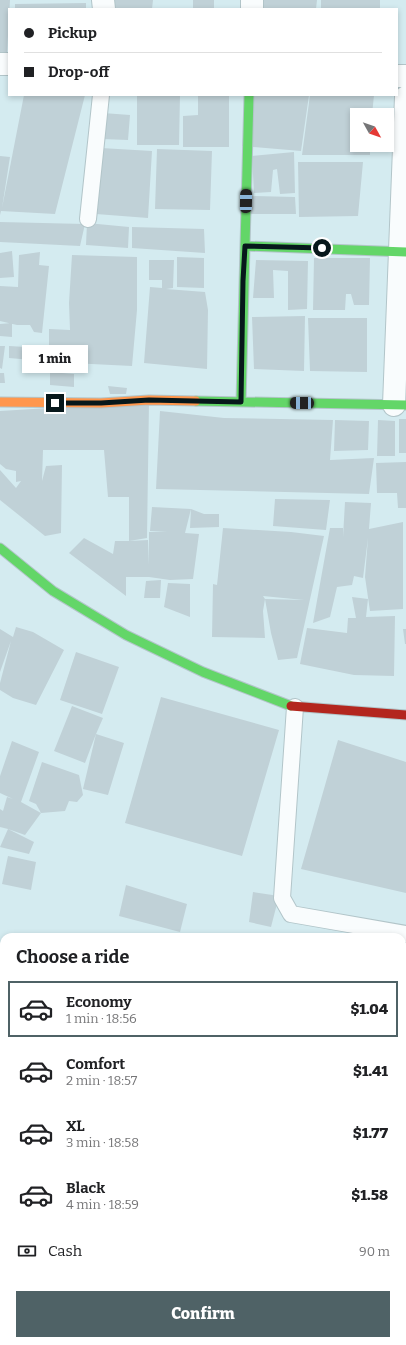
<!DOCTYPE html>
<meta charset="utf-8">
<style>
body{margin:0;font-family:Bitter,serif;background:#f6f6f6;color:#202124;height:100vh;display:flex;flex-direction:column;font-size:15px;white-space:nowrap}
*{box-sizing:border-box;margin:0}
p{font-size:13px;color:#757577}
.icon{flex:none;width:22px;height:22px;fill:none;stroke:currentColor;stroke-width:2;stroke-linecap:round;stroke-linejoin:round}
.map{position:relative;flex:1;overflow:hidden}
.drawer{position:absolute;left:0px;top:933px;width:406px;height:412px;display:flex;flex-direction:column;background:#fff;border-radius:12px 12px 0 0;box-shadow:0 2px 6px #0003}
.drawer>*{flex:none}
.top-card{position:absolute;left:8px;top:8px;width:390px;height:88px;border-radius:0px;box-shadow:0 2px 6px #0003;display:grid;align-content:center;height:88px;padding:0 16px;background:#fff}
.needle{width:26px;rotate:130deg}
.controls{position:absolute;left:350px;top:108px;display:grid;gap:8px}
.controls a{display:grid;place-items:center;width:44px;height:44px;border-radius:0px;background:#fff;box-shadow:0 2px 6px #0003;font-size:20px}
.end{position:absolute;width:18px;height:18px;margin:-9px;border:5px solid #07181b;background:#fff;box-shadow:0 0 0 2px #fff}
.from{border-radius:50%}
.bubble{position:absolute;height:28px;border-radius:0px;background:#fff;box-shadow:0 2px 6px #0003;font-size:13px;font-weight:800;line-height:28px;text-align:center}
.car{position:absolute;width:12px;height:24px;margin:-12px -6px;border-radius:5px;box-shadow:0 0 3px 1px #0007;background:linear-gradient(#222 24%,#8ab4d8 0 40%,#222 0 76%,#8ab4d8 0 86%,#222 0)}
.top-card b{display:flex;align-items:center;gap:14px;height:38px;font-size:15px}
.top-card b+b{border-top:1px solid #e0e0e0}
.top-card i{width:10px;height:10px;background:#202124}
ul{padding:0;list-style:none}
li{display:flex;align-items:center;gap:12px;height:56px;margin:0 8px 6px;padding:0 8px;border:2px solid transparent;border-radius:0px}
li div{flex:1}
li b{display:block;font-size:15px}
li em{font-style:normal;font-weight:800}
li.selected{border-color:#4f6266}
li>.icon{width:36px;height:36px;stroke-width:1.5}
h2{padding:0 16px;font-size:18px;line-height:48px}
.pay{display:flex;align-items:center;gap:10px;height:44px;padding:0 16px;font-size:15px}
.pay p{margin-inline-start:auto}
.button{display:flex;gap:8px;margin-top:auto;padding:8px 16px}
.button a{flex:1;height:46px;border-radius:0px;background:#4f6266;color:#fff;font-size:16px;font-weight:800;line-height:46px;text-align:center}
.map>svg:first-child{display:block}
</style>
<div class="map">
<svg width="406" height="1345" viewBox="0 0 406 1345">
<rect width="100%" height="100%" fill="#d4ebf0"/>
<path fill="#c0d1d7" d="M0 0H10L7 53H0Z
M96 0H153L152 9H95Z
M193 0H214V9H193Z
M259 0H317L316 9H260Z
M321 0H380V9H321Z
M86 3V9H15V4Z
M24 95H85L55 214 1 211 0 215V156L10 157 2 208Z
M137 95H180L179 145H137Z
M198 95H229V147H183V116L198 115Z
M248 95H309L301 151 242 146Z
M310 95H374L372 115H357V145H370V155H302Z
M103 113 130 115 128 140 102 139Z
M101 148 152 151 148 218 96 214Z
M157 149 212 151 210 210 155 209Z
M294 152 295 193 280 194 277 169 273 170 271 192 254 193 252 156Z
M298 162H363L358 216 299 217Z
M249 196 295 197 296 214H250Z
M0 222 85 224 80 246 0 242Z
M87 223 129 227 128 248 86 245Z
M132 227 204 229 205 253 132 248Z
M12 251 14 277 0 278V253Z
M40 252 39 265 49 266 42 333 34 332 30 325H17L0 321V286L18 287 19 255Z
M72 255 137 257V310L132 366 71 363 70 348 49 347V329L70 330 69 303Z
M177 257 204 258V288L177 287Z
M314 258H370L369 305H354L351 294H346L345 310H313Z
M149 260H174L173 288 166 289 205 292 208 310 207 369 144 363 150 287 162 288V280H149Z
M256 260 308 261 307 309 288 310V271L273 270 274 298H253Z
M305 316 304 371 254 369 252 317Z
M308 318H367V372L310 371Z
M12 323V337L0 336V324Z
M0 346H5L2 369 0 368Z
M9 346 44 348V361L9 358Z
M50 372 74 374V387L50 385Z
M0 373H4L5 383H0Z
M108 386 127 388 126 394H110Z
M149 402 147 538 129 541 148 540 149 565V532H167L150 531 152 507 191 509 185 533 199 534 193 579 170 580 149 577H126V596L69 553 84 538 113 554 115 541H129V497H108L104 450H43L42 481 46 466 62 465 61 533 45 536 0 500V470L16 488 21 481 16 482V471L6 469 0 464V411Z
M160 411 224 418 333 420 330 460 374 458 369 494 156 489Z
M399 419H406V453H399Z
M335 420 369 421 368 450 334 451Z
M378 420 395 421V456H377Z
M406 462V508H398L397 493H377L376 463Z
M275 499 330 500 326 530 273 526Z
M345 502 371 503 369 529 403 522V609L370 611 365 577 368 538 363 578 354 576 352 585 337 587 330 617 313 623 330 528H343V537Z
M191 509 204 514H219V527L190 528Z
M223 528 291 532 324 536 297 658 278 660 271 633 265 599 304 600 263 596 265 599 263 611 265 638 212 637 213 584 217 585Z
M161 580 160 598H144L146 581Z
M168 583 190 584V617L164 607Z
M352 597 368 599 366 617 395 616 394 676 354 675 300 664 307 628 347 633 348 618H356Z
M16 627 33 632 64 650 36 705 13 698 0 690V683L11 641 0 672V629L13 637Z
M403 629H406V644H405Z
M76 652 119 667 102 714 60 700Z
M161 697 279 730 242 856 125 823Z
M72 706 103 718 96 734 124 743 108 795 83 789 96 734 85 763 54 751Z
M338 740 406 762V893L301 869Z
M12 741 39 752 21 802 41 813 36 804 29 801 42 762 79 775 83 795 77 802 69 801 65 811 41 813 25 835 8 829 34 842 29 854 0 847 8 829 0 827V809L3 811 7 797 13 799 0 793V776Z
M8 856 36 862 31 890 2 884Z
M126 885 187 904 180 932 119 916Z
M253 892 279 896 271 927 249 922Z
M350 932 367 936V937H348Z
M0 992H4V1007L0 1006Z
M402 1012 406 1013V1037L402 1036Z
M0 1028 4 1030V1078L0 1077Z
M402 1056 406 1057V1079L402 1078Z
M402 1118 406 1119V1193H402Z
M0 1194 4 1195V1341H157V1345H0Z
M402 1210 406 1211V1345H226V1341H402Z"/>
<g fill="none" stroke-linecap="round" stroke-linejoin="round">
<g stroke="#b2c5c9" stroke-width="18">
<path id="lane" d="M88 219 101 95
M295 707 282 898 291 914 406 934"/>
</g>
<g stroke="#b2c5c9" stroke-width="24">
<path id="street" d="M103 0 104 9
M252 9V0
M0 64H9
M397 76H406
M394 405 406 97
M211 1345V1341"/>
</g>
<g stroke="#b2c5c9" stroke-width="11">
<path id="fast" d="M245 246 249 95
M196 401 406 405
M241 402 245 246 406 252
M0 548 53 591 126 635 203 672 291 706"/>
</g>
<g stroke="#b2c5c9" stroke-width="11">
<path id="slow" d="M0 402 101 403 149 400 196 401"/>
</g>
<g stroke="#b2c5c9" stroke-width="11">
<path id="jam" d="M291 706 406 715"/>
</g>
<use href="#lane" stroke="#f9fcfd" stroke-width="16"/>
<use href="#street" stroke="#f9fcfd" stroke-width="22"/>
<use href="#fast" stroke="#63d668" stroke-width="9"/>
<use href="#slow" stroke="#ff974d" stroke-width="9"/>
<use href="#jam" stroke="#b3261e" stroke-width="9"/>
</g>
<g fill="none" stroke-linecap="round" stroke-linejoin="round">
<path stroke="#07181b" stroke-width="5" d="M55 403H101L149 400 241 402 243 281 245 246 322 248"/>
</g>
</svg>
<div class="controls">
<a><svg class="needle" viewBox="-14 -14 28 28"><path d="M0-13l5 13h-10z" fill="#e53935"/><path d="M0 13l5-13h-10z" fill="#757577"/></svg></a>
</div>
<i class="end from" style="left:322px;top:248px"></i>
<i class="end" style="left:55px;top:403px"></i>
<div class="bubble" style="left:22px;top:345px;width:66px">1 min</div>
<i class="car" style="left:246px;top:201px;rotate:1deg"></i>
<i class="car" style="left:302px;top:403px;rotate:271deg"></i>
<div class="top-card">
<b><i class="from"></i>Pickup</b>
<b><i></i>Drop-off</b>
</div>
<section class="drawer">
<h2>Choose a ride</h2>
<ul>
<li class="selected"><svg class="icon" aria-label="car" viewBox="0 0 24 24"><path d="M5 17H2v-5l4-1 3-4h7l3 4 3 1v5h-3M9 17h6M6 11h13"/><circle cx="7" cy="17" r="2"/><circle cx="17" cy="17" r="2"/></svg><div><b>Economy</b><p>1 min · 18:56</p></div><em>$1.04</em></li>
<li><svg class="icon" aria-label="car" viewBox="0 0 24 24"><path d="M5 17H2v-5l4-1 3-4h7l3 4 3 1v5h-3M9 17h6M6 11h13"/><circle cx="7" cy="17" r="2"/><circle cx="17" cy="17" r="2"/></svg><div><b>Comfort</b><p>2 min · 18:57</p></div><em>$1.41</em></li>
<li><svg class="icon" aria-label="car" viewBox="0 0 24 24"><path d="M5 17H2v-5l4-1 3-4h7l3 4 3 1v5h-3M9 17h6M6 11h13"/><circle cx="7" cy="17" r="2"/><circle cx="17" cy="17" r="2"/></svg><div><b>XL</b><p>3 min · 18:58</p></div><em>$1.77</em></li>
<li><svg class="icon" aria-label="car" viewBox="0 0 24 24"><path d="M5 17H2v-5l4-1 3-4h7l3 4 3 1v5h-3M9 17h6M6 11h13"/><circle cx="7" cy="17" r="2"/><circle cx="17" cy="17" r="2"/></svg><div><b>Black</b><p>4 min · 18:59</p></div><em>$1.58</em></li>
</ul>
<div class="pay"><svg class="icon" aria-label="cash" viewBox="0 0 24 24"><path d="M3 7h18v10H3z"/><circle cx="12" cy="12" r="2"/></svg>Cash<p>90 m</p></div>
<div class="button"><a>Confirm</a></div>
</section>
</div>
